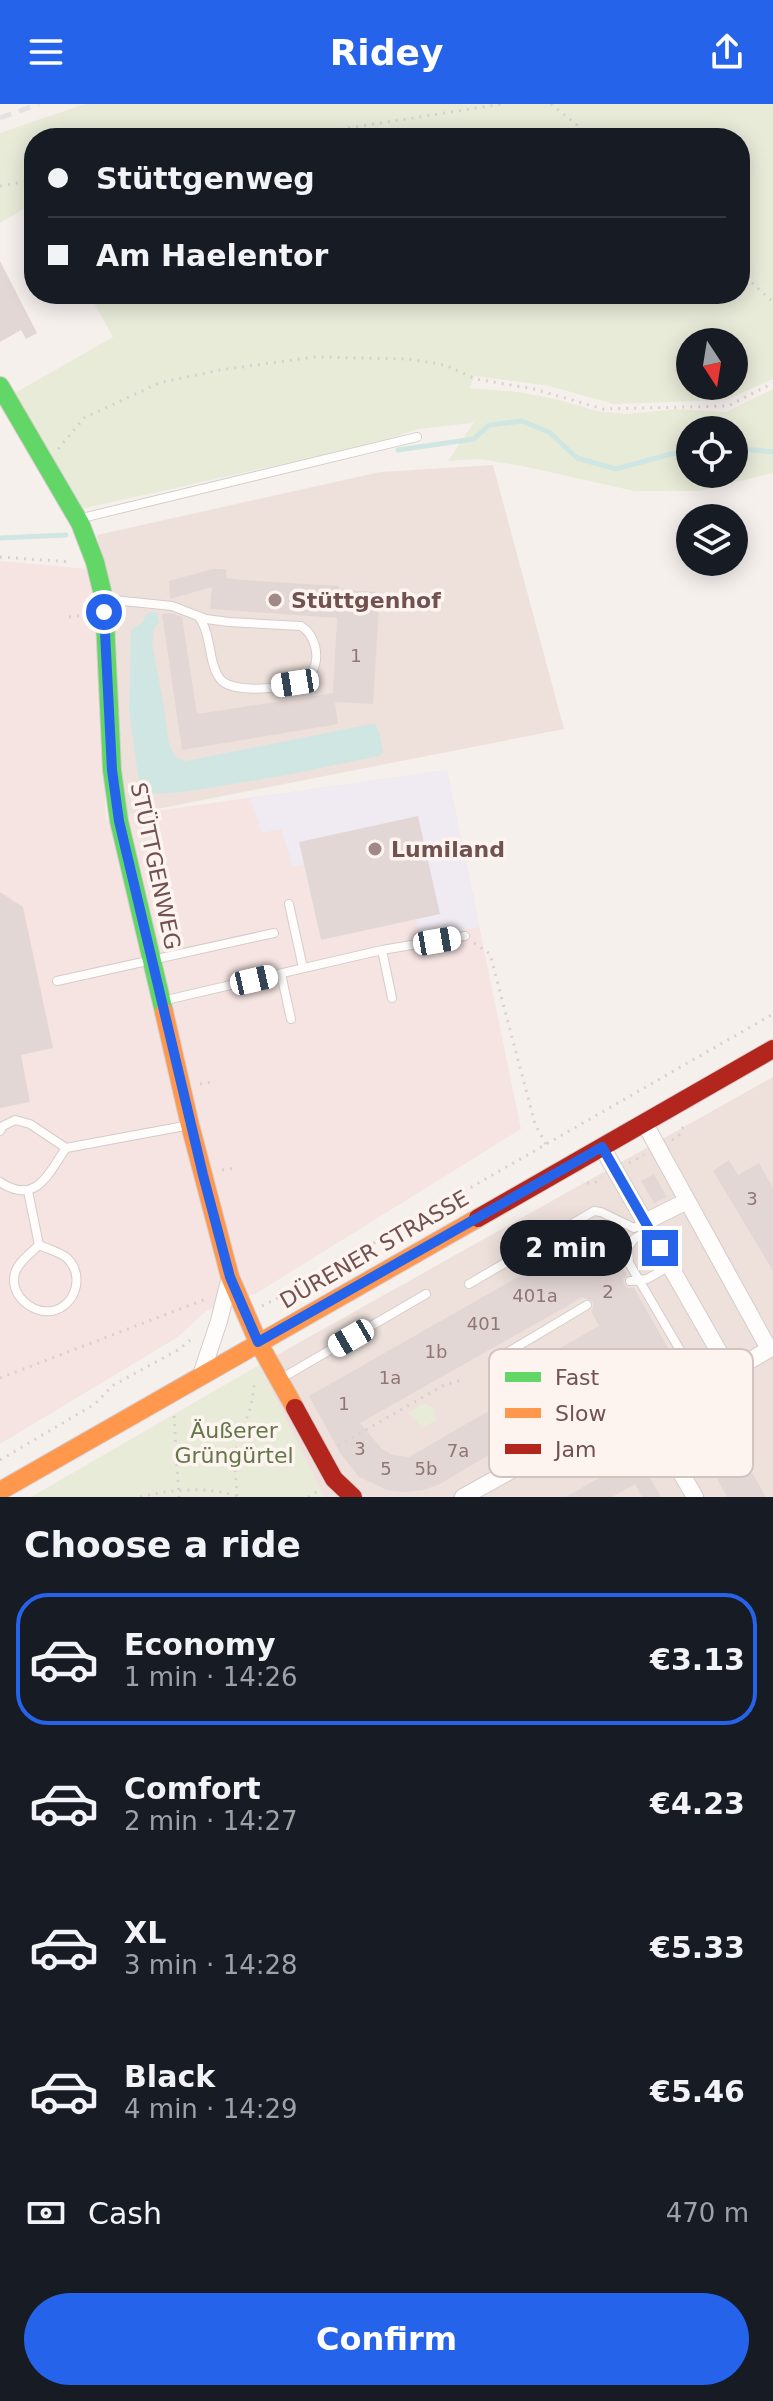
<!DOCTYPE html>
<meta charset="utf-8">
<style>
body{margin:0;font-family:"DejaVu Sans",sans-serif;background:#242831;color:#f1f3f6;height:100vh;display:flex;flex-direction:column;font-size:30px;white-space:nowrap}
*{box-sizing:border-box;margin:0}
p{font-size:26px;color:#9ea1a6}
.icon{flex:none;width:44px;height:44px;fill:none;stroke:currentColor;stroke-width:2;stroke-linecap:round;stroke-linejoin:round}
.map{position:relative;height:1393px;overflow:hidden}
.side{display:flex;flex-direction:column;background:#171b24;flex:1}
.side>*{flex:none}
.hud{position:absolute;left:24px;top:24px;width:726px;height:176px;border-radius:32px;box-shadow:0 4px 20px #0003;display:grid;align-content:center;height:176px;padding:0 24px;background:#171b24}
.needle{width:52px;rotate:168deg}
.tools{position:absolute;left:676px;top:224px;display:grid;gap:16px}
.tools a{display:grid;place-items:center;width:72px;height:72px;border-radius:50%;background:#171b24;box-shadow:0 4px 20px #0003;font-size:40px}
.end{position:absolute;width:36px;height:36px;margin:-18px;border:10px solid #2563eb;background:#fff;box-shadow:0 0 0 4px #fff}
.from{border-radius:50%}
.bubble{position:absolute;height:56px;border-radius:28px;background:#171b24;box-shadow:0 4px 20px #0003;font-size:26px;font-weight:800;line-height:56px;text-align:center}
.car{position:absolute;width:24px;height:48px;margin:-24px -12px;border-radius:10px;box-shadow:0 0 6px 2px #0007;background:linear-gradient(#fff 24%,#345 0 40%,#fff 0 76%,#345 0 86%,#fff 0)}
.hud b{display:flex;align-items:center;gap:28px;height:76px;font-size:30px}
.hud b+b{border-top:2px solid #363941}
.hud i{width:20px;height:20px;background:#f1f3f6}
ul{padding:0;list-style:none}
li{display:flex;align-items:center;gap:24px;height:132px;margin:0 16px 12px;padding:0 8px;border:4px solid transparent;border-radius:32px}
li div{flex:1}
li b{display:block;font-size:30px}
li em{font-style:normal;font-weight:800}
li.selected{border-color:#2563eb}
li>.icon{width:72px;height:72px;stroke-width:1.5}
h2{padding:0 24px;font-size:36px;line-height:96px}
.pay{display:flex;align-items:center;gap:20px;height:88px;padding:0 24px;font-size:30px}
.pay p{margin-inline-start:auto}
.cta{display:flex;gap:16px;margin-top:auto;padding:16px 24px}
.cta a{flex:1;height:92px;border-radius:48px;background:#2563eb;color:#fff;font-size:32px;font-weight:800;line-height:92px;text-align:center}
header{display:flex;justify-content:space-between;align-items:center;height:104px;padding:0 24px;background:#2563eb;color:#fff;font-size:36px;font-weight:800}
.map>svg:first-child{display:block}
</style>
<header><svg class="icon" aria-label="menu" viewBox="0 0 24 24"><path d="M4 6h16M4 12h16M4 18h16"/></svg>Ridey<svg class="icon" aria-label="share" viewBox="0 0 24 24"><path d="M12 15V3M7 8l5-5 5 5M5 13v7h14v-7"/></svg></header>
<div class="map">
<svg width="773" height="1393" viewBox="0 0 773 1393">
<rect width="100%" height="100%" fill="#f6f0ed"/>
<path fill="#eee1dc" d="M493 361 564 625 127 711 120 664 111 496 97 431 380 368Z
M773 973V1393H324L259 1261Z"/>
<path fill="#f5e4e2" d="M0 457 89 465 98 501 106 716 127 711 447 666 521 1025 257 1189 206 1207 178 1233 0 1340Z"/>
<path fill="#f0eaf2" d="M447 666 479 823 422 834 416 815 321 836 304 761 293 763 281 725 262 729 250 694Z"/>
<path fill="#e9ebd9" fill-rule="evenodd" d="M85 0H773V275L726 296 614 300 549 282 475 272 469 284 519 288 560 296 597 307 628 310 676 305 726 308 773 285V369L700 387H634L522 362 479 355 448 357 476 315 472 319 418 325 377 339 82 405 13 290 113 233 89 190H740V34H34V99L0 119V29ZM690 238H734V282H690ZM690 326H734V330L758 335 734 332V370H690Z
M259 1261 324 1393H31Z
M424 1299 434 1304 436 1316 422 1324 415 1313 408 1310Z"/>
<path fill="#d0e6e2" d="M152 508 157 509 159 519 154 524 152 540 163 597 169 640 176 653 186 657 371 620H375L379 627 383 648 379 652 282 672 184 688 153 690 143 686 139 679 129 607 131 526 143 518 146 510Z"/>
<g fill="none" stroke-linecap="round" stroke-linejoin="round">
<path stroke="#d0e6e2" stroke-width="5" d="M734 344 773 348
M398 346 474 335 489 321 522 317 549 328 577 354 616 365 671 350 690 347
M0 434 66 431"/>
</g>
<path fill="#e3d7d5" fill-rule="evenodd" d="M0 157 37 229 26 235 21 226 0 238Z
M213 465H226V474L242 476 339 482V486L380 488 373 600 335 598 338 620 182 646 162 510 170 509 182 513 197 610 333 589 337 514 210 505 212 483 170 495 169 477Z
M418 712 440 810 321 836 299 738Z
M0 788 23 803 53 944 21 951 30 998 0 1004Z
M729 1056 738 1071 759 1059 773 1084V1167L713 1067Z
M654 1070 667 1093 654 1099 641 1077Z
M583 1145 598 1171 620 1159 627 1171 623 1175 624 1180 628 1184H634L680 1265 640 1287 637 1286 629 1271 553 1313 440 1380 424 1386 405 1388 387 1386 359 1373 340 1349 309 1292 548 1156 552 1162ZM583 1193 593 1198V1204L591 1207 599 1222 532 1260 541 1277 409 1353 393 1351 382 1345 360 1319Z
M714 1309 716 1313 719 1311 766 1393H727L689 1323Z
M644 1348 655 1368 649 1372 661 1393H642L635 1380 612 1393H566Z"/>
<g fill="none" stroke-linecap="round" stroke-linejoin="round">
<g stroke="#d5ccca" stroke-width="10">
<path id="lane" d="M82 414 417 333
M104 495 172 502 206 515 229 518 301 522C309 527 312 533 315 542 318 554 316 567 305 575 290 585 234 590 221 576 207 559 213 531 198 512
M289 800 303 864
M382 846 392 894
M281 870 291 915
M57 877 274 829
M162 897 382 846 465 832
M0 1027 3 1022 15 1016 30 1020 66 1044 190 1021
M0 1078C36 1102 48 1070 66 1044
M28 1087 39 1141C48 1145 60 1148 67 1154 85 1171 76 1202 52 1207 31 1210 9 1190 15 1169 18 1158 31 1149 39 1141
M649 1126 634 1135 628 1143 629 1159 690 1263
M630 1177 647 1175 670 1162
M469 1180 594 1107 601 1108 634 1124 645 1118
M493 1257 587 1201
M282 1274 426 1190
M565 1335 556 1319 618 1285"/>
</g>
<g stroke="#d5ccca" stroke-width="18">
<path id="street" d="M645 1020 769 1245
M602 1043 730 1267
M645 1118 687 1097
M201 1271 219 1217 230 1173
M650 1315 695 1393
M463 1393 637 1297 650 1315 773 1243"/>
</g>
<g stroke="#d6ccca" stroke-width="20">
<path id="fast" d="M0 282 80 419 95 458 104 495 112 666 119 717 164 908"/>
</g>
<g stroke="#d6ccca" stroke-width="20">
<path id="slow" d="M164 908 190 1021 230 1173 258 1238 295 1304
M0 1387 478 1114"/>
</g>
<g stroke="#d6ccca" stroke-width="20">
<path id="jam" d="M478 1114 773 945
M295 1304 334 1375 353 1393"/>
</g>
<path stroke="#d9d0d0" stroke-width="3" stroke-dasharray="2 6" stroke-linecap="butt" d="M551 0 593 34
M285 34 502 0
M0 82 34 76
M740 168 773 198
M58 345 84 314 159 279 220 266 314 253 408 255 445 261 476 275 534 285 603 305 728 302 773 279
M0 453 72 458
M69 513 85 511
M158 807 178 803
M474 839 490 850 535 1020 546 1040
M200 980 216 977
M672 1036 678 1033 684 1021
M629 1059 644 1051
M222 1066 236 1064
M587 1079H594L602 1074
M262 1202 278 1194 773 910
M0 1274 206 1195
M174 1312 179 1393
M338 1342 444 1281 462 1276
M0 1356 95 1300 112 1282 178 1246 194 1233
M237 1392 234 1350 251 1302 255 1276
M140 1393C173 1385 207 1382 240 1393
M308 1393 318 1387"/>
<use href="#lane" stroke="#fefdfc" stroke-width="8"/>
<use href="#street" stroke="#fefdfc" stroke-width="16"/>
<use href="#fast" stroke="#63d668" stroke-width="18"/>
<use href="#slow" stroke="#ff974d" stroke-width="18"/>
<use href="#jam" stroke="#b3261e" stroke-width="18"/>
<path stroke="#e4e2e4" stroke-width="5" stroke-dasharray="12 8" stroke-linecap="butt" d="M0 14 39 0"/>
</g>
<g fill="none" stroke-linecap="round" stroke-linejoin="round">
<path stroke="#2563eb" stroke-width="10" d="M104 508 112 666 119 717 203 1071 230 1173 258 1238 602 1043 660 1144"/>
</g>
<g fill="#a08987" stroke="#fdf4f0" stroke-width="3">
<circle cx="275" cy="496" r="8"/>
<circle cx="375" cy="745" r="8"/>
</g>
<g text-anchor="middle" stroke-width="7" stroke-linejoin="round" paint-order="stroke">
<g font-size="18" fill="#907674">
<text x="356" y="558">1</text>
<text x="752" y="1101">3</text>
<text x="608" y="1194">2</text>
<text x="535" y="1198">401a</text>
<text x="484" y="1226">401</text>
<text x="436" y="1254">1b</text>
<text x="390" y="1280">1a</text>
<text x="344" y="1306">1</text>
<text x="360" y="1351">3</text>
<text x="458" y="1353">7a</text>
<text x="386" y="1371">5</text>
<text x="426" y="1371">5b</text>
</g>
<g font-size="22" font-weight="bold" fill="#725250" stroke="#fdf4f0" text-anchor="start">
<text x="291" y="504">Stüttgenhof</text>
<text x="391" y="753">Lumiland</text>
</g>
<g font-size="22" fill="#725250" stroke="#fdf4f0">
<text transform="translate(156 762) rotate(78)" y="8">STÜTTGENWEG</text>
<text transform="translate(374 1145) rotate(-30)" y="8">DÜRENER STRASSE</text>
</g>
<g font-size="22" fill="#637749" stroke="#fdf4f0">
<text x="234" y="1334">Äußerer<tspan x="234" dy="25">Grüngürtel</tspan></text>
</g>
</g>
<rect x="489" y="1245" width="264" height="128" rx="12" fill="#fdf4f0" stroke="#d3c3c0" stroke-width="2"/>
<rect x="505" y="1268" width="36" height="10" fill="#63d668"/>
<rect x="505" y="1304" width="36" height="10" fill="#ff974d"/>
<rect x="505" y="1340" width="36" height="10" fill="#b3261e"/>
<g font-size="22" fill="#725250">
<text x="555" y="1281">Fast</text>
<text x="555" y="1317">Slow</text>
<text x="555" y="1353">Jam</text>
</g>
</svg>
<div class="tools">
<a><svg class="needle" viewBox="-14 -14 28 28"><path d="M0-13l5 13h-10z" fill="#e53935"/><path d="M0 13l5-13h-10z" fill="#9ea1a6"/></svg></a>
<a><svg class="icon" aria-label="locate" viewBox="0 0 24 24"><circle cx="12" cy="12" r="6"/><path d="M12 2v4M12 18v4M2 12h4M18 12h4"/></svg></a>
<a><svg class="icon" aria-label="layers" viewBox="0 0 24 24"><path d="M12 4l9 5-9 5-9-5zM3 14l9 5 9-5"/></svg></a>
</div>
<i class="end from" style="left:104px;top:508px"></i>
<i class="end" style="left:660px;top:1144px"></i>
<div class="bubble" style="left:500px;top:1116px;width:132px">2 min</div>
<i class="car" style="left:295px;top:579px;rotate:261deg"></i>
<i class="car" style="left:437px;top:837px;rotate:80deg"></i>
<i class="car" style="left:254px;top:876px;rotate:77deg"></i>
<i class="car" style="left:351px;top:1234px;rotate:240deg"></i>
<div class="hud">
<b><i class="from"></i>Stüttgenweg</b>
<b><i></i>Am Haelentor</b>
</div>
</div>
<section class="side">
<h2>Choose a ride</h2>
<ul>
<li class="selected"><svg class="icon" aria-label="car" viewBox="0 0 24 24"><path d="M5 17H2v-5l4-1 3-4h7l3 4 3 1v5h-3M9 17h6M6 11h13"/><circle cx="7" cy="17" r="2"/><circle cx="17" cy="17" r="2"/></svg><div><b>Economy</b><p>1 min · 14:26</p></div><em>€3.13</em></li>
<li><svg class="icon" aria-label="car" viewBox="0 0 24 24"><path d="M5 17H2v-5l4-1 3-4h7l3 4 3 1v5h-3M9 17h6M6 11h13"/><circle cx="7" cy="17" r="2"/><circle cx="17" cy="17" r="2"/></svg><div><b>Comfort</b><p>2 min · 14:27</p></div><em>€4.23</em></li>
<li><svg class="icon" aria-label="car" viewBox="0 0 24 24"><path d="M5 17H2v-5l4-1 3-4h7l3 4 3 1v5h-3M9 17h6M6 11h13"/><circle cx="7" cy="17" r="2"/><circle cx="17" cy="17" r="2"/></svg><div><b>XL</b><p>3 min · 14:28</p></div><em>€5.33</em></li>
<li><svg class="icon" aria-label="car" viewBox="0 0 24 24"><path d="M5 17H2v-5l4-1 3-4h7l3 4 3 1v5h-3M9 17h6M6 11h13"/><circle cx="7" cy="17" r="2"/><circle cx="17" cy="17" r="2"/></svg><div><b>Black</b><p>4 min · 14:29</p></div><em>€5.46</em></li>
</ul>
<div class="pay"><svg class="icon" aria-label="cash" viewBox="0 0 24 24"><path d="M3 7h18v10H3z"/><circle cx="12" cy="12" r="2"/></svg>Cash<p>470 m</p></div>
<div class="cta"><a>Confirm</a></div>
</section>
